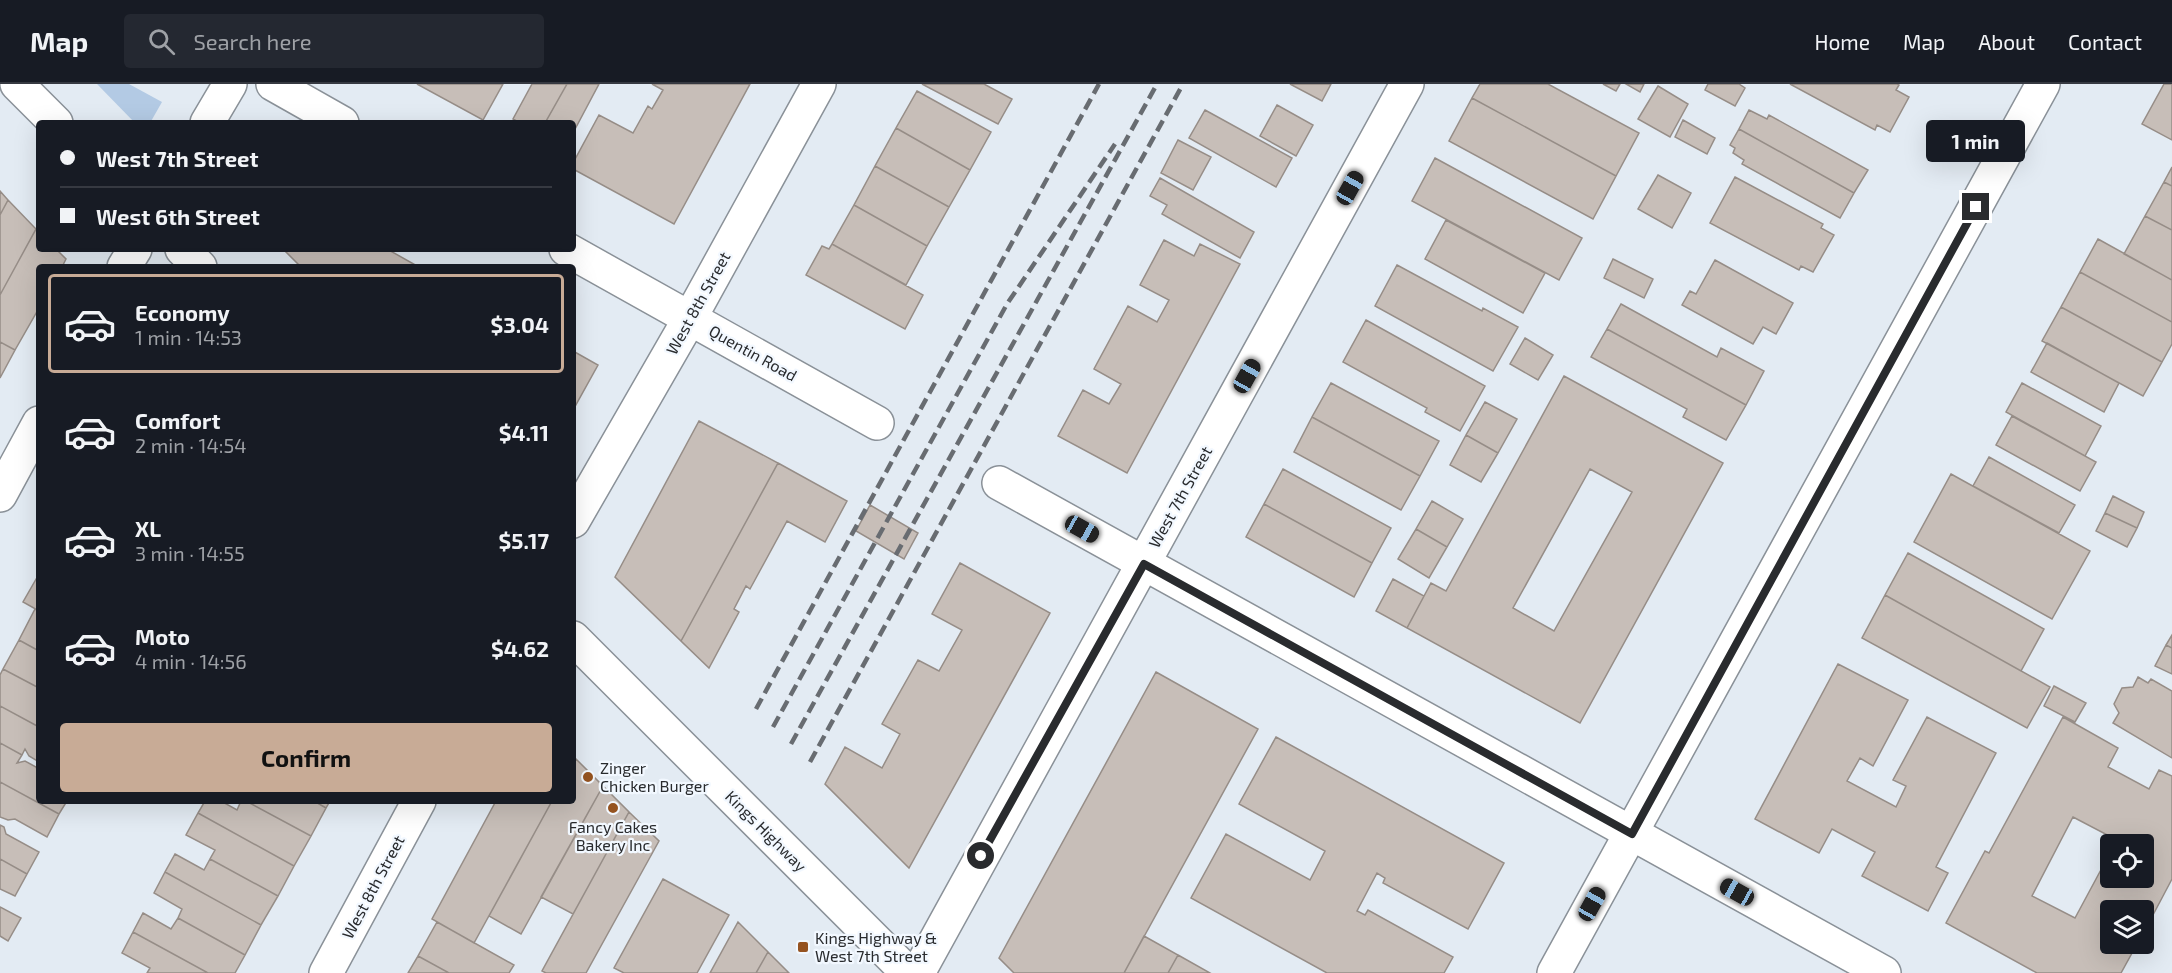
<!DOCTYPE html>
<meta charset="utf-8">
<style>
body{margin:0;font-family:"Exo 2",sans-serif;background:#242831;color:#f1f3f6;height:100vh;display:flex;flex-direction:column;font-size:22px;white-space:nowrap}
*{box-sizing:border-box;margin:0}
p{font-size:20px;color:#9ea1a6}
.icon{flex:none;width:33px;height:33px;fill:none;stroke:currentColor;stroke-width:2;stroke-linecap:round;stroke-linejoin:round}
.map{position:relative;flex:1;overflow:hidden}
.sheet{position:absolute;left:36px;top:180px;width:540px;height:540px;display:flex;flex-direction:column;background:#171b24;border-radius:6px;box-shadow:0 6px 24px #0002}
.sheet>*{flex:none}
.guide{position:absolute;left:36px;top:36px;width:540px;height:132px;border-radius:6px;box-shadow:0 6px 24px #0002;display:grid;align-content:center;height:132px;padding:0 24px;background:#171b24}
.controls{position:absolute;left:2100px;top:750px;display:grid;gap:12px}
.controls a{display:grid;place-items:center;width:54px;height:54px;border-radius:6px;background:#171b24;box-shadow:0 6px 24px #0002;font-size:30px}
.end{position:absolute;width:27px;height:27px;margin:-14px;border:8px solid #292b2e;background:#fff;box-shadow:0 0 0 3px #fff}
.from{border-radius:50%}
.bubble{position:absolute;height:42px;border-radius:6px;background:#171b24;box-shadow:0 6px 24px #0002;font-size:20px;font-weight:700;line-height:42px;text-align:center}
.car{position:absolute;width:18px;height:36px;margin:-18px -9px;border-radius:8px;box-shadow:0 0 4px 2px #0007;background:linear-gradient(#222 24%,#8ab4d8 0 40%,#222 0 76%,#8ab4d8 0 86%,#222 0)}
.guide b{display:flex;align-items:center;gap:21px;height:57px;font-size:22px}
.guide b+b{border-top:2px solid #363941}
.guide i{width:15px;height:15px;background:#f1f3f6}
ul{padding:10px 0 0;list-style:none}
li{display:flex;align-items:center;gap:18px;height:99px;margin:0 12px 9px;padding:0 12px;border:3px solid transparent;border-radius:6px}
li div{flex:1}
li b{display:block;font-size:22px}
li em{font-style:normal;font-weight:700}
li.active{border-color:#c8ab96}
li>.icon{width:54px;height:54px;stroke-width:1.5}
.button{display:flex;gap:12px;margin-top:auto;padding:12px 24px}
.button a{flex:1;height:69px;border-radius:6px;background:#c8ab96;color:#111;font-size:24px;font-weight:700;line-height:69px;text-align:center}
header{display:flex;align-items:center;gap:36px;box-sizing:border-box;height:84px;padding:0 30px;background:#171b24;border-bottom:2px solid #363941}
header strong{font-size:28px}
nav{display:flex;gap:33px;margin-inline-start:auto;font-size:21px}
.search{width:420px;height:54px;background:#242831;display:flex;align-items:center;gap:15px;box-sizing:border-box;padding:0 21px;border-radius:6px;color:#9ea1a6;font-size:22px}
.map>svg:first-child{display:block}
</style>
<header>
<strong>Map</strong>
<div class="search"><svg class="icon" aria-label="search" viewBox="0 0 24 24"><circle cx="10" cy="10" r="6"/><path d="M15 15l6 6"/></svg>Search here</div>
<nav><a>Home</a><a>Map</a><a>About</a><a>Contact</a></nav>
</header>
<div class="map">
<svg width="2172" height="889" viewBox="0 0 2172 889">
<rect width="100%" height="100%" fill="#e3ebf3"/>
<path fill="#b3cae4" d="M97 0H129L162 18 150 39H135Z"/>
<path fill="#c7beb8" stroke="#968d87" stroke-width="1.5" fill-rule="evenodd" d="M417 0H503L483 36Z
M532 0H567L545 39H520L513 35Z
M567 0H599L573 49V39H545Z
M652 0H750L674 140 573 85V79L599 31 633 49 648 22 652 25 663 6Z
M922 0H984L1012 15 998 40Z
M1290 0H1331L1322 17Z
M1480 0H1548L1639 49 1616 92 1472 14Z
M1603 0H1620L1616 7Z
M1626 0H1644L1640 8Z
M1708 0H1739L1745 4 1735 22 1705 6Z
M1790 0H1897L1899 1 1896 6 1909 13 1890 48 1877 41 1875 46Z
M2164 0H2172V56L2142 40Z
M1658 2 1688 20 1670 53 1638 35Z
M917 7 991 48 970 86 896 44Z
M1472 14 1616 92 1593 135 1449 57Z
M1277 21 1313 41 1296 72 1260 52Z
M1205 26 1292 74 1276 103 1189 54Z
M1749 26 1767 35 1769 31 1868 86 1854 109 1739 45Z
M1683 36 1715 54 1707 70 1675 53Z
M896 44 970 86 949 123 875 82Z
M1739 45 1854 109 1840 134 1742 80 1744 76 1733 69 1735 64 1730 61Z
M1178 56 1211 73 1193 106 1161 89Z
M1435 74 1582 154 1559 196 1412 117Z
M875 82 949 123 927 162 854 121Z
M2172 83V102L2164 98Z
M1658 91 1691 109 1672 144 1638 125Z
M1735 93 1823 140 1821 144 1834 151 1813 188 1801 182 1799 186 1710 139Z
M1160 94 1254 148 1240 174 1162 130 1167 121 1150 112Z
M2164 98 2172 102V146L2145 132Z
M0 107 8 116 0 131Z
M8 116 36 145 0 211V131Z
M854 121 927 162 906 201 832 160Z
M2145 132 2172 146V196L2124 170Z
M1446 136 1545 189 1523 229 1425 175Z
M36 145 39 148V165H56L66 175 62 183H39V224L15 266 0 258V211Z
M2098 155 2172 196V238L2080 188Z
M1164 156 1194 172 1200 160 1240 180 1127 389 1058 352 1083 306 1109 320 1121 300 1094 285 1128 222 1157 238 1169 216 1140 201Z
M832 160 923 211 905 245 806 191 822 162 829 165Z
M283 165H387L419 183H301Z
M1613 175 1653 195 1644 214 1604 194Z
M1715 176 1793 219 1776 250 1763 243 1753 260 1682 221 1690 207 1696 210Z
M1397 181 1482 227 1483 224 1518 243 1493 287 1375 222Z
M2080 188 2172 238V260L2162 278 2061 223Z
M1621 220 1717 273 1721 264 1764 287 1746 321 1607 245Z
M2061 223 2162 278 2143 312 2042 257Z
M1366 236 1485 302 1460 347 1425 328 1427 324 1343 278Z
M1607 245 1746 321 1726 356 1683 333 1687 325 1591 273Z
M1525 254 1553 271 1538 296 1510 280Z
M0 258 15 266 0 294Z
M2047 259 2119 299 2104 328 2031 288Z
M573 267 598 281 573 326Z
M1564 292 1723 379 1580 639 1407 544 1431 499 1446 507ZM1590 385 1632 408 1554 547 1513 524Z
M1331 299 1439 357 1420 392 1312 333Z
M2022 299 2101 342 2085 372 2006 328Z
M1485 318 1517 335 1498 369 1466 351Z
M2012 332 2096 378 2080 407 1996 361Z
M1312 333 1420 392 1401 426 1294 368Z
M699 337 778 379 681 557 615 493Z
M1466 351 1498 369 1481 398 1450 381Z
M1989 373 2075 421 2059 449 1973 402Z
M778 379 847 417 825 458 787 437 750 505 746 502 734 525 739 528 709 584 681 557Z
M1283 385 1391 444 1372 479 1264 420Z
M1951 390 2090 467 2052 535 1914 458Z
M2113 412 2144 428 2137 444 2105 429Z
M1432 417 1463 435 1447 463 1416 445Z
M1264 420 1372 479 1354 513 1246 453Z
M870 421 918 449 904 475 856 447Z
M2105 429 2137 444 2127 463 2096 447Z
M1416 445 1447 463 1429 494 1398 475Z
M1908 469 2044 545 2021 587 1885 511Z
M960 479 1050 529 909 784 825 700 845 663 882 684 900 650 882 640 918 576 939 587 962 546 932 530Z
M39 490V527L23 518Z
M1393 495 1424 512 1407 544 1376 527Z
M1885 511 2050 603 2027 644 1862 554Z
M35 525 39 527V567L19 556Z
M2172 551V564L2166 561Z
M19 556 39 567V604L3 585Z
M2166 561 2172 564V590L2155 582Z
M1838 580 1908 616 1873 682 1860 674 1847 697 1896 723 1906 702 1893 696 1927 633 1996 669 1936 783 1948 789 1928 827 1862 792 1875 768 1832 745 1819 769 1755 735Z
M3 585 39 604V643L0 622V591Z
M1156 588 1258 645 1124 889H1014L999 874Z
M2138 593 2148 599 2151 595 2172 607V674L2113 639 2119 629 2114 620 2122 604 2133 603Z
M2054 602 2086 619 2075 638 2044 622Z
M0 622 39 643V678L29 672 25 665 22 671 0 659Z
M2063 633 2118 664 2108 683 2149 705 2159 686 2172 692V795L2144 848V826H2110V860H2137L2121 889H2037L1946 839 1985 767 1989 769ZM2073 733 2117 756 2115 760H2144V794H2110V769L2075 834 2032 812Z
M1276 653 1504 779 1468 845 1383 799 1385 794 1377 789 1357 827 1365 831 1368 826 1453 873 1444 889H1327L1191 814 1226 750 1310 796 1325 767 1239 720Z
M0 659 22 671 17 679 25 677 36 683 39 690V717H67L59 730 0 698Z
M576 675 603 702 521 850 489 832 552 717H573V680Z
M0 698 59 730 47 753 15 735 8 736 0 733Z
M603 702 629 728 573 830 541 813Z
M205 717H221L237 726 241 717H246L311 752 294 782 198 729Z
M246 717H314L326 724 311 752Z
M314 717H330L326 724Z
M496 717H552L474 859 432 835Z
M629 728 659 757 586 889H546L542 887Z
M198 729 294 782 278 812 210 775 215 766 186 751Z
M0 741 4 743 6 750 39 768 27 790 0 775Z
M175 770 204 786 210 775 278 812 261 841 165 788Z
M0 775 27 790 15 812 0 805Z
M165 788 261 841 245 871 178 834 182 825 154 809Z
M663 795 729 831 697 889H624L614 884Z
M0 823 21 834 8 857 0 852Z
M143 829 171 845 178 834 245 871 235 889H208L133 848Z
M437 838 514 881 509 889H449L418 872Z
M738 838 768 868 756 889H710Z
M133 848 208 889H147L150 884 122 869Z
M1144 852 1178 871 1168 889H1124Z
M768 868 789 889H756Z
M1178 871 1210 889H1168Z
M418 872 449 889H408Z"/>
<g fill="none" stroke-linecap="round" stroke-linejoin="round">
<g stroke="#8a9198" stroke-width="36">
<path id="minor" d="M273 0 342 39
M207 39 230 0
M566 165 877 339
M124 183 135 165
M999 399 1884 889
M0 411 39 339
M573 437 690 234 819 0
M326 889 419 717
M918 889 1407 0
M1554 889 2043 0"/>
</g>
<g stroke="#8a9198" stroke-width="36">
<path id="tertiary" d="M17 0 56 39
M182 165 200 183
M573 554 908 889"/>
</g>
<use href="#minor" stroke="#fff" stroke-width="33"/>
<use href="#tertiary" stroke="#fff" stroke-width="33"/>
<path stroke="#686c71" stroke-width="4.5" stroke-dasharray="12 6" stroke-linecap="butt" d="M756 625 1099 0
M773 643 1007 220 1115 60
M791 660 1157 0
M810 678 1183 0"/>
</g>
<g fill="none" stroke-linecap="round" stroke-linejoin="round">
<path stroke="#292b2e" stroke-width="8" d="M981 772 1144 480 1632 750 1976 123"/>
</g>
<g fill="#955320" stroke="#f2f8ff" stroke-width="2">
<circle cx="588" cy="693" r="6"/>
<circle cx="613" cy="724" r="6"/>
<rect x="797" y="857" width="12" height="12" rx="3"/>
</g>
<g text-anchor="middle" stroke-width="4.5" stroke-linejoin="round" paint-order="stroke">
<g font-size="16" fill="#292b2e" stroke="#f2f8ff">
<text transform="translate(698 219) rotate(-61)" y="6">West 8th Street</text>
<text transform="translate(753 269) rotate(29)" y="6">Quentin Road</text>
<text transform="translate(1180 413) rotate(-61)" y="6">West 7th Street</text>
<text transform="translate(766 747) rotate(45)" y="6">Kings Highway</text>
<text transform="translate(373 803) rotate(-62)" y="6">West 8th Street</text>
</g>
<g font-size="16" fill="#292b2e" stroke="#f2f8ff" text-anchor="start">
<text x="600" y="690">Zinger<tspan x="600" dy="18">Chicken Burger</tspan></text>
<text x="613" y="749" text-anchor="middle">Fancy Cakes<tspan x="613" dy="18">Bakery Inc</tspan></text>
<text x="815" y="860">Kings Highway &amp;<tspan x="815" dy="18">West 7th Street</tspan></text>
</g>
</g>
</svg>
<div class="controls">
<a><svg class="icon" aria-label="locate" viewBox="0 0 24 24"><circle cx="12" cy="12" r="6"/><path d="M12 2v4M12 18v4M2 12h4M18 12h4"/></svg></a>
<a><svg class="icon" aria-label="layers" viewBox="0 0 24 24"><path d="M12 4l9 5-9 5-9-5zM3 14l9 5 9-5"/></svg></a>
</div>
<i class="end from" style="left:981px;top:772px"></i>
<i class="end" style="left:1976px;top:123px"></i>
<div class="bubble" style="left:1926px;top:36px;width:99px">1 min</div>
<i class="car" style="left:1350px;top:104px;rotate:29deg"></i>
<i class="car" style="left:1247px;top:292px;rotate:29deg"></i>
<i class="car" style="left:1082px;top:445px;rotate:119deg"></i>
<i class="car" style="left:1737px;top:808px;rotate:299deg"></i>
<i class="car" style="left:1592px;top:820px;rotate:29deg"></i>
<div class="guide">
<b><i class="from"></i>West 7th Street</b>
<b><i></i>West 6th Street</b>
</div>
<section class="sheet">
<ul>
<li class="active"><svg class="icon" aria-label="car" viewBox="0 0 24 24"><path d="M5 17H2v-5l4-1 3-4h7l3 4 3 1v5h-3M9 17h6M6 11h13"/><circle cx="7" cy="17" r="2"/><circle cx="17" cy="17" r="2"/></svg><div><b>Economy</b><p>1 min · 14:53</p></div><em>$3.04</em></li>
<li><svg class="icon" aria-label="car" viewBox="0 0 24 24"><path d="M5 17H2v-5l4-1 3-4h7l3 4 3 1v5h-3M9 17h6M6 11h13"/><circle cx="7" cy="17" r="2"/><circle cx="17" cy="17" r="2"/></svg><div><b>Comfort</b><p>2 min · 14:54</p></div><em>$4.11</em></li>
<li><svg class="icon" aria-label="car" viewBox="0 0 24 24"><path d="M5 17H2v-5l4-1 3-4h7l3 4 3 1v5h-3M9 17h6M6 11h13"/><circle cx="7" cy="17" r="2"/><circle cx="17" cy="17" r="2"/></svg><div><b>XL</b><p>3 min · 14:55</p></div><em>$5.17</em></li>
<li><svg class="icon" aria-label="car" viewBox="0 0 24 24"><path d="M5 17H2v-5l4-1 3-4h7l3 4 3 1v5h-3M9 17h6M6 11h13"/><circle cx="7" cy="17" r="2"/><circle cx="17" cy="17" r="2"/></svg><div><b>Moto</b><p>4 min · 14:56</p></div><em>$4.62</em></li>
</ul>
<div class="button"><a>Confirm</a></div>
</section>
</div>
